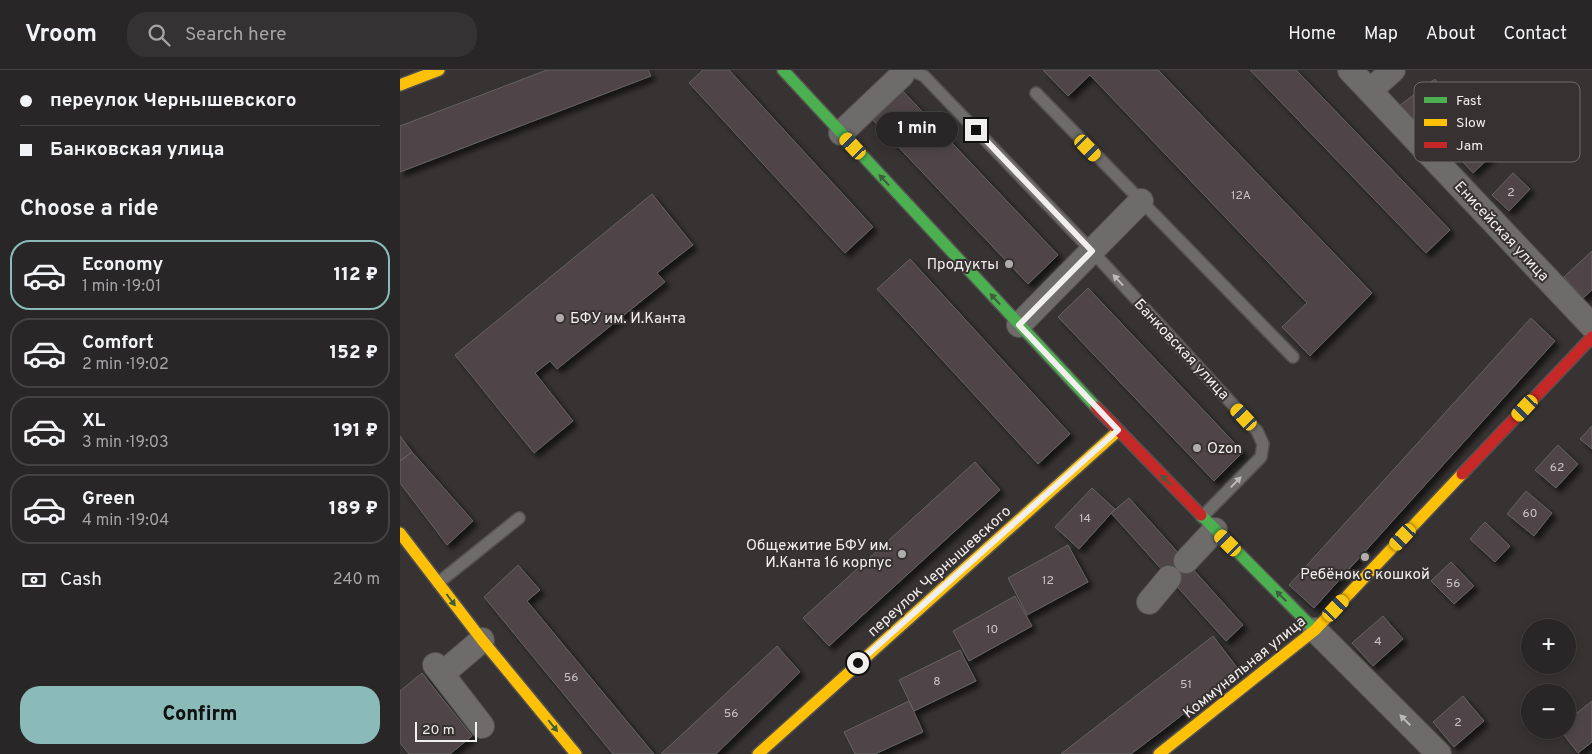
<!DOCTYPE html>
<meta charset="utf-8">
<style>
body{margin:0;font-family:Overpass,sans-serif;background:#343232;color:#f1f3f6;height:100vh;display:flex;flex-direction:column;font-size:19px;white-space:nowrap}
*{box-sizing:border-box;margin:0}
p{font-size:16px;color:#a5a5a7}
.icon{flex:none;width:28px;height:28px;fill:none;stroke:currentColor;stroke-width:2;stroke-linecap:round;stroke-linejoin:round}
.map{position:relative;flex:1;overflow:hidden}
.drawer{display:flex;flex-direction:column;background:#282626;width:400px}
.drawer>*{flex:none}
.top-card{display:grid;align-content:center;height:110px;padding:0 20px;background:#282626}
.controls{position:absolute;left:1121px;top:549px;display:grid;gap:10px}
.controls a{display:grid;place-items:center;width:55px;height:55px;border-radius:50%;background:#282626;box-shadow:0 2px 8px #0003,0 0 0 1px #444343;font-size:25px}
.scale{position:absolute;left:15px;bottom:12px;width:62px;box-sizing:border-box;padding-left:5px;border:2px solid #f1eeee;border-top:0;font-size:14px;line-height:18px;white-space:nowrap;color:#f1eeee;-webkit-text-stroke:4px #373231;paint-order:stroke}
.end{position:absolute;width:22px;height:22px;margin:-11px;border:6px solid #f1eeee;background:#111;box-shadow:0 0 0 2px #111}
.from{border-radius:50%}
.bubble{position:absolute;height:35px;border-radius:18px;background:#282626;box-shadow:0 2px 8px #0003,0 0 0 1px #444343;font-size:16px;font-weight:800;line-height:35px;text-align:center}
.car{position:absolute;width:15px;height:30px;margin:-15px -8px;border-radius:6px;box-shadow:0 0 4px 1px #0007;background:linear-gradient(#f5c518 24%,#345 0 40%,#f5c518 0 76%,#345 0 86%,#f5c518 0)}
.top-card b{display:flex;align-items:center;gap:18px;height:48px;font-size:19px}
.top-card b+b{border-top:1px solid #444343}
.top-card i{width:12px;height:12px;background:#f1f3f6}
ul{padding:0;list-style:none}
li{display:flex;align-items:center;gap:15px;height:70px;margin:0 10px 8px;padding:0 10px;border:2px solid #444343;border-radius:20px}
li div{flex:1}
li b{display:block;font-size:19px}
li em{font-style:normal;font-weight:800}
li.selected{border-color:#8bbbb9}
li>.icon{width:45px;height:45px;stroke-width:1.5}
h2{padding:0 20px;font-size:22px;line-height:60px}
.pay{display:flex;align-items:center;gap:12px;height:55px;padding:0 20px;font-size:19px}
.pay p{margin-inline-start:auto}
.cta{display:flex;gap:10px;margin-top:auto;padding:10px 20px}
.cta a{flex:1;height:58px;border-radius:20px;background:#8bbbb9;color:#111;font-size:20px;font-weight:800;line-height:58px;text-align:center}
header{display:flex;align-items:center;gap:30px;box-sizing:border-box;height:70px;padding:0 25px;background:#282626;border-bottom:1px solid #444343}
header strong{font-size:24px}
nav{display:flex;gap:28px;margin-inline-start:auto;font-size:18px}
.search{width:350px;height:45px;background:#343232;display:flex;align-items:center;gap:12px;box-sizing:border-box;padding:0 18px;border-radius:20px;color:#a5a5a7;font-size:19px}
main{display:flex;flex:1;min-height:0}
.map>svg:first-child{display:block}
</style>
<header>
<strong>Vroom</strong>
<div class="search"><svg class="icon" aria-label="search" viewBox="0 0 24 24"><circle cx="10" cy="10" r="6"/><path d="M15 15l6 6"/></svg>Search here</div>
<nav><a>Home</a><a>Map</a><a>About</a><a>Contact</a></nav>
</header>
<main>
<section class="drawer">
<div class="top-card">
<b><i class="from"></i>переулок Чернышевского</b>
<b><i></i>Банковская улица</b>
</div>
<h2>Choose a ride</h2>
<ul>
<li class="selected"><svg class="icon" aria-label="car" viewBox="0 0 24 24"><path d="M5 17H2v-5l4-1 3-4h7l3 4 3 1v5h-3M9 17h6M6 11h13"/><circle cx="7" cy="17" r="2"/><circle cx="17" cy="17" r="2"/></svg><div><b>Economy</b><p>1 min · 19:01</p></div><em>112 ₽</em></li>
<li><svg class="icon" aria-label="car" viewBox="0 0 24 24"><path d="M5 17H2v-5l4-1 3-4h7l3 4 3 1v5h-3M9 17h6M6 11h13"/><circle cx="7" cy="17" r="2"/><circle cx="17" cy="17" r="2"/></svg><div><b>Comfort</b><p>2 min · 19:02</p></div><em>152 ₽</em></li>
<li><svg class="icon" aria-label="car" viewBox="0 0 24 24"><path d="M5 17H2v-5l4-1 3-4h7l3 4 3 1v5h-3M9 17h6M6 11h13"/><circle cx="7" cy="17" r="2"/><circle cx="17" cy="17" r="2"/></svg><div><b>XL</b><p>3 min · 19:03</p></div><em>191 ₽</em></li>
<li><svg class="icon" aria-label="car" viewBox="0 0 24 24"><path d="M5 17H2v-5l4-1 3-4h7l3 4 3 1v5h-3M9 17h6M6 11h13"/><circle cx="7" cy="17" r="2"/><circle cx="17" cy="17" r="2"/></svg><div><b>Green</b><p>4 min · 19:04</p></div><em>189 ₽</em></li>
</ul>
<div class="pay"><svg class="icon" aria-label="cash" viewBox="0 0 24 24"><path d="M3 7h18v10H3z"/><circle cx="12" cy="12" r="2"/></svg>Cash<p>240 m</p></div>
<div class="cta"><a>Confirm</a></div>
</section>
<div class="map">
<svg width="1192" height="684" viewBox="0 0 1192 684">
<defs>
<filter id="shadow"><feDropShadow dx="4.5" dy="4.5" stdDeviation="2.5" flood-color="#0009"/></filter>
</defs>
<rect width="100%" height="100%" fill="#363332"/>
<path fill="#504449" stroke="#646262" filter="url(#shadow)" d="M147 0H248L251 6 0 102V56Z
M303 0H329L473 157 445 183 289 13Z
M643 0H758L972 223 910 286 882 257 907 233 690 5 668 26Z
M850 0H896L1050 160 1026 183Z
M1035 9 1055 35 1020 63 999 36Z
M500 18 658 185 628 214 470 47Z
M1067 58 1092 85 1073 103 1048 76Z
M1113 103 1130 119 1109 141 1092 125Z
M252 124 293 175 257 203 265 212 157 299 150 291 135 303 173 351 134 383 55 285Z
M1192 181V220L1183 228 1164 207Z
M510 189 670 364 638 394 477 219Z
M688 218 843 382 814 411 658 247Z
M1131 248 1155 271 914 538 889 515Z
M1192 356V379L1180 369Z
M0 366 12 382 0 391Z
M1158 375 1178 394 1156 418 1135 400Z
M12 382 73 451 47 475 0 413V391Z
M575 392 600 420 429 576 403 548Z
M692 418 715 439 679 479 655 457Z
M1126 421 1152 443 1134 466 1107 444Z
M729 428 843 555 826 571 711 443Z
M1085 452 1110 476 1095 492 1070 469Z
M668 475 688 512 627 545 608 508Z
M1051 492 1074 516 1054 534 1031 511Z
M118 495 140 520 127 531 254 684H213L84 527Z
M615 526 632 556 569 591 553 561Z
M983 546 1003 569 973 596 952 573Z
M813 566 839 600 768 656 731 684H661Z
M377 576 400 602 316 684H261Z
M560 580 576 611 514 641 499 610Z
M22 603 72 666 50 684H9L0 673V621Z
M1063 626 1084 651 1054 677 1033 652Z
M509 631 523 662 475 684H455L444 662Z
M1192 631V672L1178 683 1160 660H1168V650Z"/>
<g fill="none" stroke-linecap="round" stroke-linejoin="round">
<g stroke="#545251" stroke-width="14">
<path id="lane" d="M502 5 513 1 524 6 692 181 857 361 863 374 861 387 802 447
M636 23 893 287
M38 513 119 448"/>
</g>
<g stroke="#545251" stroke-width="26">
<path id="street" d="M950 0 1192 256
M970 21 993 0
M441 63 502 5
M619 255 741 131
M786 491 815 460
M749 532 769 508
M915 560 1039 684
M35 595 82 656
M42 604 82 570"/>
</g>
<g stroke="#545251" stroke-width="14">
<path id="fast" d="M383 0 696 337
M801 445 915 560"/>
</g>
<g stroke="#545251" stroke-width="14">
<path id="slow" d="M0 15 39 0
M0 463 82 570 176 684
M358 684 718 361
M759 684 915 560 1062 404"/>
</g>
<g stroke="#545251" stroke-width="14">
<path id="jam" d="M696 337 801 445
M1062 404 1192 267"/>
</g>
<use href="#lane" stroke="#6e6c6b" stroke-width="11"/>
<use href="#street" stroke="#6e6c6b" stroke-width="24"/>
<use href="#fast" stroke="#4caf50" stroke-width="11"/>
<use href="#slow" stroke="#ffc107" stroke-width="11"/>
<use href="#jam" stroke="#c62828" stroke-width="11"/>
</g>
<defs><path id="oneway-solid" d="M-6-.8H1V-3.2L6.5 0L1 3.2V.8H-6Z" transform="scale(1.25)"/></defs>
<g fill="#3e5e3c">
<use href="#oneway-solid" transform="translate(484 110) rotate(-133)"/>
<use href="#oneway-solid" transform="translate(595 229) rotate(-133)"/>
<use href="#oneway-solid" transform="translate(766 410) rotate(-134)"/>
<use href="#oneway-solid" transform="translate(881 526) rotate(-135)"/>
<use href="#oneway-solid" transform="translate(51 530) rotate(53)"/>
<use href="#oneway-solid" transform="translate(153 656) rotate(51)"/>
</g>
<g fill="#bdbaba">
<use href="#oneway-solid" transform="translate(718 210) rotate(-133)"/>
<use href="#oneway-solid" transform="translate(836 412) rotate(-46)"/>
<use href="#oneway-solid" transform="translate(1005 650) rotate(-135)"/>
</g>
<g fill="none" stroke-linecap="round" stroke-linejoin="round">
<path stroke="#f1eeee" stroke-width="6" d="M458 593 718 360 619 255 692 181 576 60"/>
</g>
<g fill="#b0adac" stroke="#373231" stroke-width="2">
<circle cx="609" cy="194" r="5"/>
<circle cx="160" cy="248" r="5"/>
<circle cx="797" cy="378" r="5"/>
<circle cx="502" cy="484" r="5"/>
<circle cx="965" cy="487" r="5"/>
</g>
<g text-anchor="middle" stroke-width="4" stroke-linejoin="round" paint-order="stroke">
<g font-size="12" fill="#c9c4c5">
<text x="1111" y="126">2</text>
<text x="841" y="129">12А</text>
<text x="1157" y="401">62</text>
<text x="1130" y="447">60</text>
<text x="685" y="452">14</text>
<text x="648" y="514">12</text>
<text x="1053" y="517">56</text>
<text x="592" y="563">10</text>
<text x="978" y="575">4</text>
<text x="171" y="611">56</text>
<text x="537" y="615">8</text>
<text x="786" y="618">51</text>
<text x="331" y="647">56</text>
<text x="1058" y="656">2</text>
</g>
<g font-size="15" fill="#f1eeee" stroke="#373231">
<text transform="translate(1102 161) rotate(47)" y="5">Енисейская улица</text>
<text transform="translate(782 279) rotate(47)" y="5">Банковская улица</text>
<text transform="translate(539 501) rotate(-42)" y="5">переулок Чернышевского</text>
<text transform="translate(844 597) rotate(-39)" y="5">Коммунальная улица</text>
</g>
<g font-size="15" fill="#f1eeee" stroke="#373231" text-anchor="end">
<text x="599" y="199">Продукты</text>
<text x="170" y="253" text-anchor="start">БФУ им. И.Канта</text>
<text x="807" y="383" text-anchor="start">Ozon</text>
<text x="492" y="480">Общежитие БФУ им.<tspan x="492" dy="17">И.Канта 16 корпус</tspan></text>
<text x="965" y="509" text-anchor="middle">Ребёнок с кошкой</text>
</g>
</g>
<rect x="1014" y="12" width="166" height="80" rx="8" fill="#373231" stroke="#6f6a6a" stroke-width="1"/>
<rect x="1024" y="27" width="23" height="6" fill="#4caf50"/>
<rect x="1024" y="49" width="23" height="7" fill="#ffc107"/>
<rect x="1024" y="72" width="23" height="6" fill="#c62828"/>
<g font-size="14" fill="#f1eeee">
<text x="1056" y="35">Fast</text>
<text x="1056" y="57">Slow</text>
<text x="1056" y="80">Jam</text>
</g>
</svg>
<div class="controls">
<a>+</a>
<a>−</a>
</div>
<div class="scale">20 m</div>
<i class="end from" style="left:458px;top:593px"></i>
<i class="end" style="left:576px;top:60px"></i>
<div class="bubble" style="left:476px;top:42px;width:82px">1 min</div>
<i class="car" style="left:453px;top:76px;rotate:317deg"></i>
<i class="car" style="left:688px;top:78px;rotate:136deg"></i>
<i class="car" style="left:1125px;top:338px;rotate:223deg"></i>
<i class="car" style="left:844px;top:347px;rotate:317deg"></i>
<i class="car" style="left:1003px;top:467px;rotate:223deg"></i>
<i class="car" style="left:828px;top:473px;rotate:315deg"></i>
<i class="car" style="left:936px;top:538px;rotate:43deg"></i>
</div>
</main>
